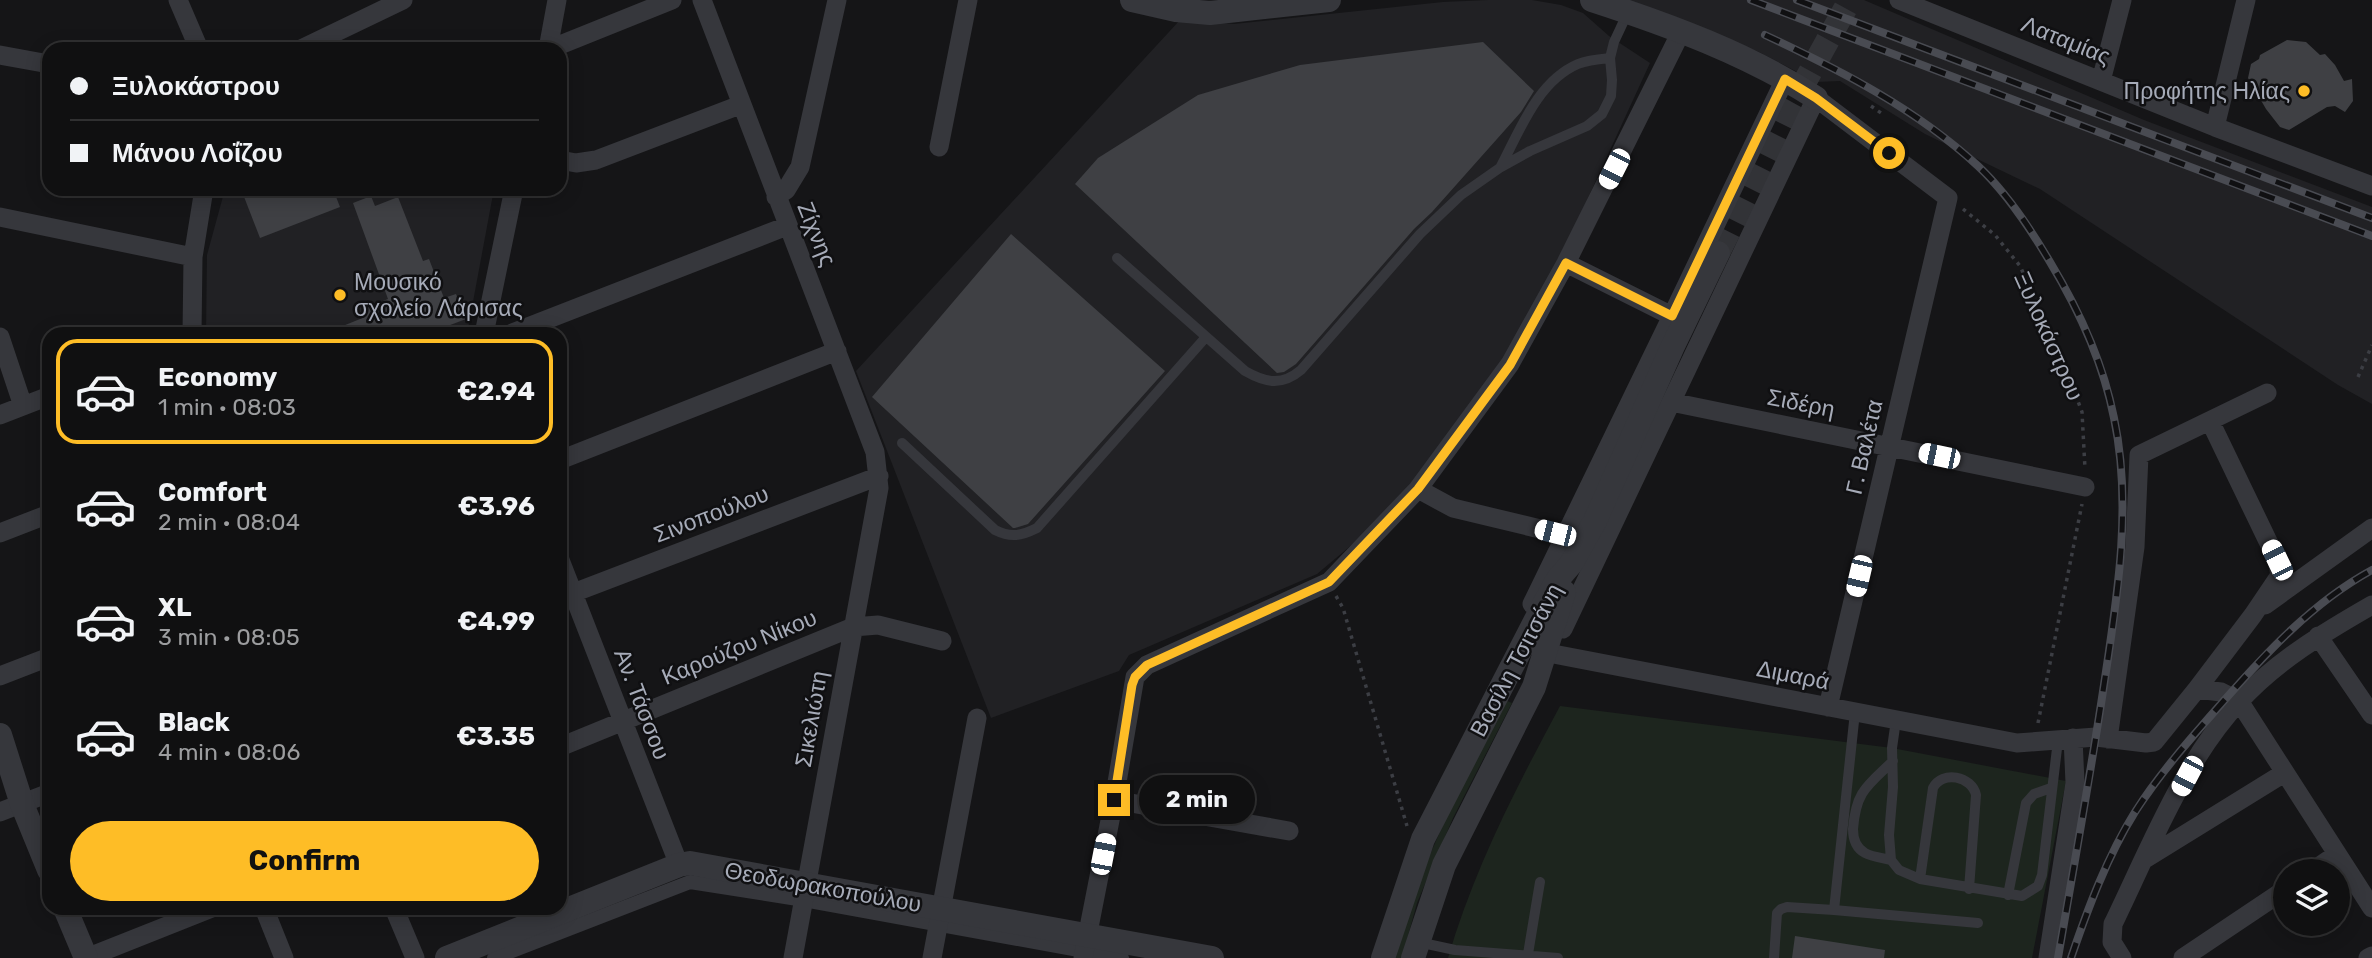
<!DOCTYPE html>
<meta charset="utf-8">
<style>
body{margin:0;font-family:Rubik,sans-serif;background:#19191a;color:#f1f3f6;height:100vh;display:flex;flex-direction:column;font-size:26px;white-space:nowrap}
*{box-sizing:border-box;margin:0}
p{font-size:23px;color:#9c9d9f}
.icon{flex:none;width:38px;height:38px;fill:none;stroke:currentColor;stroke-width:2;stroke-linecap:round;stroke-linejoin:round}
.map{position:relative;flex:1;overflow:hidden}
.sheet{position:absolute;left:42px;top:327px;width:525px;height:588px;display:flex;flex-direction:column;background:#101011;border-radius:21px;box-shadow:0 4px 18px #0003,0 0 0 2px #303031}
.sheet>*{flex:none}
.top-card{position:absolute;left:42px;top:42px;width:525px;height:154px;border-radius:21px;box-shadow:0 4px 18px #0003,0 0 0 2px #303031;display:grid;align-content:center;height:154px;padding:0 28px;background:#101011}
.tools{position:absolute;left:2273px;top:859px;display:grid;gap:14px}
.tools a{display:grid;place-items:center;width:77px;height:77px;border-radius:50%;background:#101011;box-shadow:0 4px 18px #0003,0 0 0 2px #303031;font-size:35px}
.end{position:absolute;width:32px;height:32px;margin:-16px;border:9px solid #febd26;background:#111;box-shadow:0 0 0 4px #111}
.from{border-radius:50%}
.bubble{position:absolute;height:49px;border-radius:24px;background:#101011;box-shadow:0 4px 18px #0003,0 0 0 2px #303031;font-size:23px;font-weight:700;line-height:49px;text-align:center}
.car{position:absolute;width:21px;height:42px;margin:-21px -10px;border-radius:9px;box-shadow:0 0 5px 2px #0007;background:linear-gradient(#fff 24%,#345 0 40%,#fff 0 76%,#345 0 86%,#fff 0)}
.top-card b{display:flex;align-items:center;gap:24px;height:66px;font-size:26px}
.top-card b+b{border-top:2px solid #303031}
.top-card i{width:18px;height:18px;background:#f1f3f6}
ul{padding:12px 0 0;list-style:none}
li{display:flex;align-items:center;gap:21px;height:105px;margin:0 14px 10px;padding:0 14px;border:4px solid transparent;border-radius:21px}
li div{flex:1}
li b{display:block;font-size:26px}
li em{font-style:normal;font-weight:700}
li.on{border-color:#febd26}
li>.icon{width:63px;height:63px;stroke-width:1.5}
.cta{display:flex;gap:14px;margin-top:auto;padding:14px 28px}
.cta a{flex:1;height:80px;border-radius:42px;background:#febd26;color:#111;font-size:28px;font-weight:700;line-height:80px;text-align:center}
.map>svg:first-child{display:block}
</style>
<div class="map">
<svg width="2372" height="958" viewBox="0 0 2372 958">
<rect width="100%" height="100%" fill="#151517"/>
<path fill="#212124" d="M1488 0H1532L1561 5 1583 13 1609 36 1650 63 1554 272 1514 346 1405 500 1317 574 1129 655 1119 671 991 718 856 371 1180 20 1234 24 1443 2Z
M1625 0H1864L2144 120 2372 207V404L2338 385 2040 189 1925 134 1840 81 1816 82 1759 52Z
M225 189H494L467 334H206L207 255Z"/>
<path fill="#1d251e" d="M1505 700 1512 703 1453 818 1417 903 1402 958H1394L1409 902 1447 816Z
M1560 706 1892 748 2066 781 2032 958H1448C1474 869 1516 788 1560 706Z"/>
<path fill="#3f4044" d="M2287 40 2306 42 2320 55 2325 54 2335 65 2344 81 2352 79 2353 101 2345 112 2335 106 2327 107 2289 130 2280 127 2266 109 2248 78 2251 64 2259 59 2260 55Z
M1483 42 1534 91 1521 112 1432 212 1414 229 1296 364 1284 372 1277 373 1075 184 1098 158 1198 95 1300 65Z
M241 189H333L340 207 260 238Z
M371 196 375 206 398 197 423 261 429 259 444 298 456 294 466 319 445 327 448 334H415L411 326 390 334H323L365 317 362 309 388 299 353 203Z
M1011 234 1165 371 1028 524 1015 528H1013L872 397Z
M1795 936 1885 950 1884 958H1792Z"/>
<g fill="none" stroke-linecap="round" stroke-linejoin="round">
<path stroke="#323337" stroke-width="24" stroke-dasharray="24 12" stroke-linecap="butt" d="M1718 253 1792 105 1850 0"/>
<path stroke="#3c3e44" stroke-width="3.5" stroke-dasharray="3.5 5" stroke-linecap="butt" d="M1871 106 1884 115
M1963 209 1995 235 2020 266 2063 361 2082 412 2085 469
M2358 377 2372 345
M1336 596 1343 608 1407 826
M2038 723 2082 504"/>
<path stroke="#36373c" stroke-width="10" d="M1501 166C1520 130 1538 81 1578 64 1588 60 1600 59 1610 58
M1117 258 1245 371C1266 383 1282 386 1301 370L1420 234 1461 195 1501 167 1530 151 1587 126 1602 114 1611 96 1612 80 1610 58 1614 42 1628 12
M902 443 995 530C1011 538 1021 536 1037 528L1206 337
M1896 720 1892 748 1893 787 1889 835 1891 860 1899 870 1920 879 2022 896 2038 886 2042 875 2058 740
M1891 860C1883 858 1872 857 1865 853 1856 848 1853 839 1853 829 1856 791 1867 786 1893 761
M1920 879 1933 788C1942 770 1972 776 1976 795L1969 889
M2008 895 2026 803 2034 794 2051 788
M1834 910 1978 923
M1418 942 1455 950 1558 958
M1528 954 1540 882
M1774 958 1777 913 1781 909 1787 907 1834 910 1855 712"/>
<path stroke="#36373c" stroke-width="14" d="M494 958 690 882 804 900 1122 958"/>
<path stroke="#36373c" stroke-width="19" d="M178 0 199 49
M702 0 875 452 879 488 793 958
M1899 0 2215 127 2372 186
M301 49 403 0
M548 49 557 0
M550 49 672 0
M0 55 49 64
M2101 81 2122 0
M2215 127 2246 0
M939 147 968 0
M560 160 576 163 596 160 740 105
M776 197 786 190 800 167 837 0
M0 217 193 257
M1566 263 1672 316
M192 334 193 257 204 189
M484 334 514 189
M510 334 787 226
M0 337 23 406
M1671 402 2085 487
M0 415 49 396
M560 460 837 351
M1418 489 1453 508 1565 535
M0 533 49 514
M560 560 679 865
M560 598 879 476
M1532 604 1672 316 1785 79
M2265 605 2372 528
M1563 629 1816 98 1948 198 1828 707
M2318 636 2372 715
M1543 652 2017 743 2096 737 2146 743 2154 742 2197 689 2221 692 2239 701 2372 908
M0 676 49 657
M2197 689 2253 615 2280 575 2277 560 2210 421
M2108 739 2135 547 2139 455 2267 393
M560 747 853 627 878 625 942 641
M1114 800 1289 831
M0 812 49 793
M2145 859 2284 773
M2311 872 2337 854
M264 908 284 958
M394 908 415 958
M86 958 212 908
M932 958 977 718
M1083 958 1114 800 1135 677 1147 665 1329 582 1418 489 1510 364 1566 263 1681 32
M2048 958 2075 783 2073 738
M2122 958 2112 942 2113 924C2148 852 2184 760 2239 702 2276 661 2325 632 2372 605
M2183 958 2286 889
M2368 958 2372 956"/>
<path stroke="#36373c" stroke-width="24" d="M1132 0 1176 10 1210 13 1329 0
M1592 0C1669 25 1748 54 1816 98
M0 735 22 804 49 870
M65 908 86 958
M447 958 679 865 690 863 1212 958
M1383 958 1423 839 1544 604 1558 579 1571 564 1595 521 1672 348 1718 253
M1413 958 1444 865 1534 687 1564 592"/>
<g stroke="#494b52" stroke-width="8">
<path id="rail" d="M1751 0 2372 236
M1797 0 2372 218
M1765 35C1842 71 1916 109 1978 166 2007 193 2030 228 2050 262 2079 310 2103 362 2114 418 2132 503 2118 593 2105 678 2091 772 2074 865 2058 958
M2071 958C2088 908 2107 857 2135 812 2160 773 2191 738 2221 704 2265 654 2313 602 2372 570"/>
</g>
<use href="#rail" stroke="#101012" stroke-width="5" stroke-dasharray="16" stroke-linecap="butt"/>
</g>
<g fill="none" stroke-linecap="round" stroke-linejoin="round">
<path stroke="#febd26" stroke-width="9" d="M1114 800 1132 685 1135 677 1147 665 1329 582 1418 489 1510 365 1566 263 1672 316 1785 79 1816 98 1889 153"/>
</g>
<g fill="#febd26" stroke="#101012" stroke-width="2.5">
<circle cx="2304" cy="91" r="7"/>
<circle cx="340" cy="295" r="7"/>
</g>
<g text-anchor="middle" stroke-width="5" stroke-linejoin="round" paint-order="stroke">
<g font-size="23" fill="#a6abb8" stroke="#101012">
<text transform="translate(2066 40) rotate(22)" y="8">Λαταμίας</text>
<text transform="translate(817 234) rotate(68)" y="8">Ζίχνης</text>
<text transform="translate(2049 336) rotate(66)" y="8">Ξυλοκάστρου</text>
<text transform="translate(1801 403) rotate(11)" y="8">Σιδέρη</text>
<text transform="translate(1864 447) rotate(-77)" y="8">Γ. Βαλέτα</text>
<text transform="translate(711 514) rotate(-21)" y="8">Σινοπούλου</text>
<text transform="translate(739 647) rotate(-22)" y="8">Καρούζου Νίκου</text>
<text transform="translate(1516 660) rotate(-62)" y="8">Βασίλη Τσιτσάνη</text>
<text transform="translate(1793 675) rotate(11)" y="8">Διμαρά</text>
<text transform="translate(642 704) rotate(69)" y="8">Αν. Τάσσου</text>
<text transform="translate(811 719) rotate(-80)" y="8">Σικελιώτη</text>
<text transform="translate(823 887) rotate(10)" y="8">Θεοδωρακοπούλου</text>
</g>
<g font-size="23" fill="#a6abb8" stroke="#101012" text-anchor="end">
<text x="2290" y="99">Προφήτης Ηλίας</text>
<text x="354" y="290" text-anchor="start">Μουσικό<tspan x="354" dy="26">σχολείο Λάρισας</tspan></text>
</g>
</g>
</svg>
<div class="tools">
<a><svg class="icon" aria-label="layers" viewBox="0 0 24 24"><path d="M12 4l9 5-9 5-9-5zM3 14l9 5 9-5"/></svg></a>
</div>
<i class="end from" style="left:1889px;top:153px"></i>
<i class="end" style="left:1114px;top:800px"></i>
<div class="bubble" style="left:1139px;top:775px;width:116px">2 min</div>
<i class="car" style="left:1614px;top:169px;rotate:207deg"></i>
<i class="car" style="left:1939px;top:456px;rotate:282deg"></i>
<i class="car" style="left:1555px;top:533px;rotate:284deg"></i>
<i class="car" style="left:2277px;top:560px;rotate:334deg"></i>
<i class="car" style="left:1859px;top:576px;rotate:193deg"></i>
<i class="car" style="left:2187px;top:776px;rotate:208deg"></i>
<i class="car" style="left:1103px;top:854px;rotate:11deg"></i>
<div class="top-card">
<b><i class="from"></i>Ξυλοκάστρου</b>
<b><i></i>Μάνου Λοΐζου</b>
</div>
<section class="sheet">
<ul>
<li class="on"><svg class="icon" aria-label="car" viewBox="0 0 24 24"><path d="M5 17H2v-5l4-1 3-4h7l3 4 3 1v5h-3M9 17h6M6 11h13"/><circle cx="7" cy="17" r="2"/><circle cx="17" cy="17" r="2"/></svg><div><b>Economy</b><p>1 min · 08:03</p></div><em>€2.94</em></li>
<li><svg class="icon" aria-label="car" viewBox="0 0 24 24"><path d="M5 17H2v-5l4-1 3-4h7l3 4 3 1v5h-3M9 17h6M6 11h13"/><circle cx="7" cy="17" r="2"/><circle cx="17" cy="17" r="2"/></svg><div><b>Comfort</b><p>2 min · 08:04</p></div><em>€3.96</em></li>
<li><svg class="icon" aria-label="car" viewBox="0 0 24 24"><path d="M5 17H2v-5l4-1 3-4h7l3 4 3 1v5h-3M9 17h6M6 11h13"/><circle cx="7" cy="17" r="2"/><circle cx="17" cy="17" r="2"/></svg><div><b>XL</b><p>3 min · 08:05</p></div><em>€4.99</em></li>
<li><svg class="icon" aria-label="car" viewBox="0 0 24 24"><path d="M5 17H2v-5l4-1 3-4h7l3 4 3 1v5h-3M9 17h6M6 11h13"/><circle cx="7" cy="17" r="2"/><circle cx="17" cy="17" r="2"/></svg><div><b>Black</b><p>4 min · 08:06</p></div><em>€3.35</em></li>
</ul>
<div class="cta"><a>Confirm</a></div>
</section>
</div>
